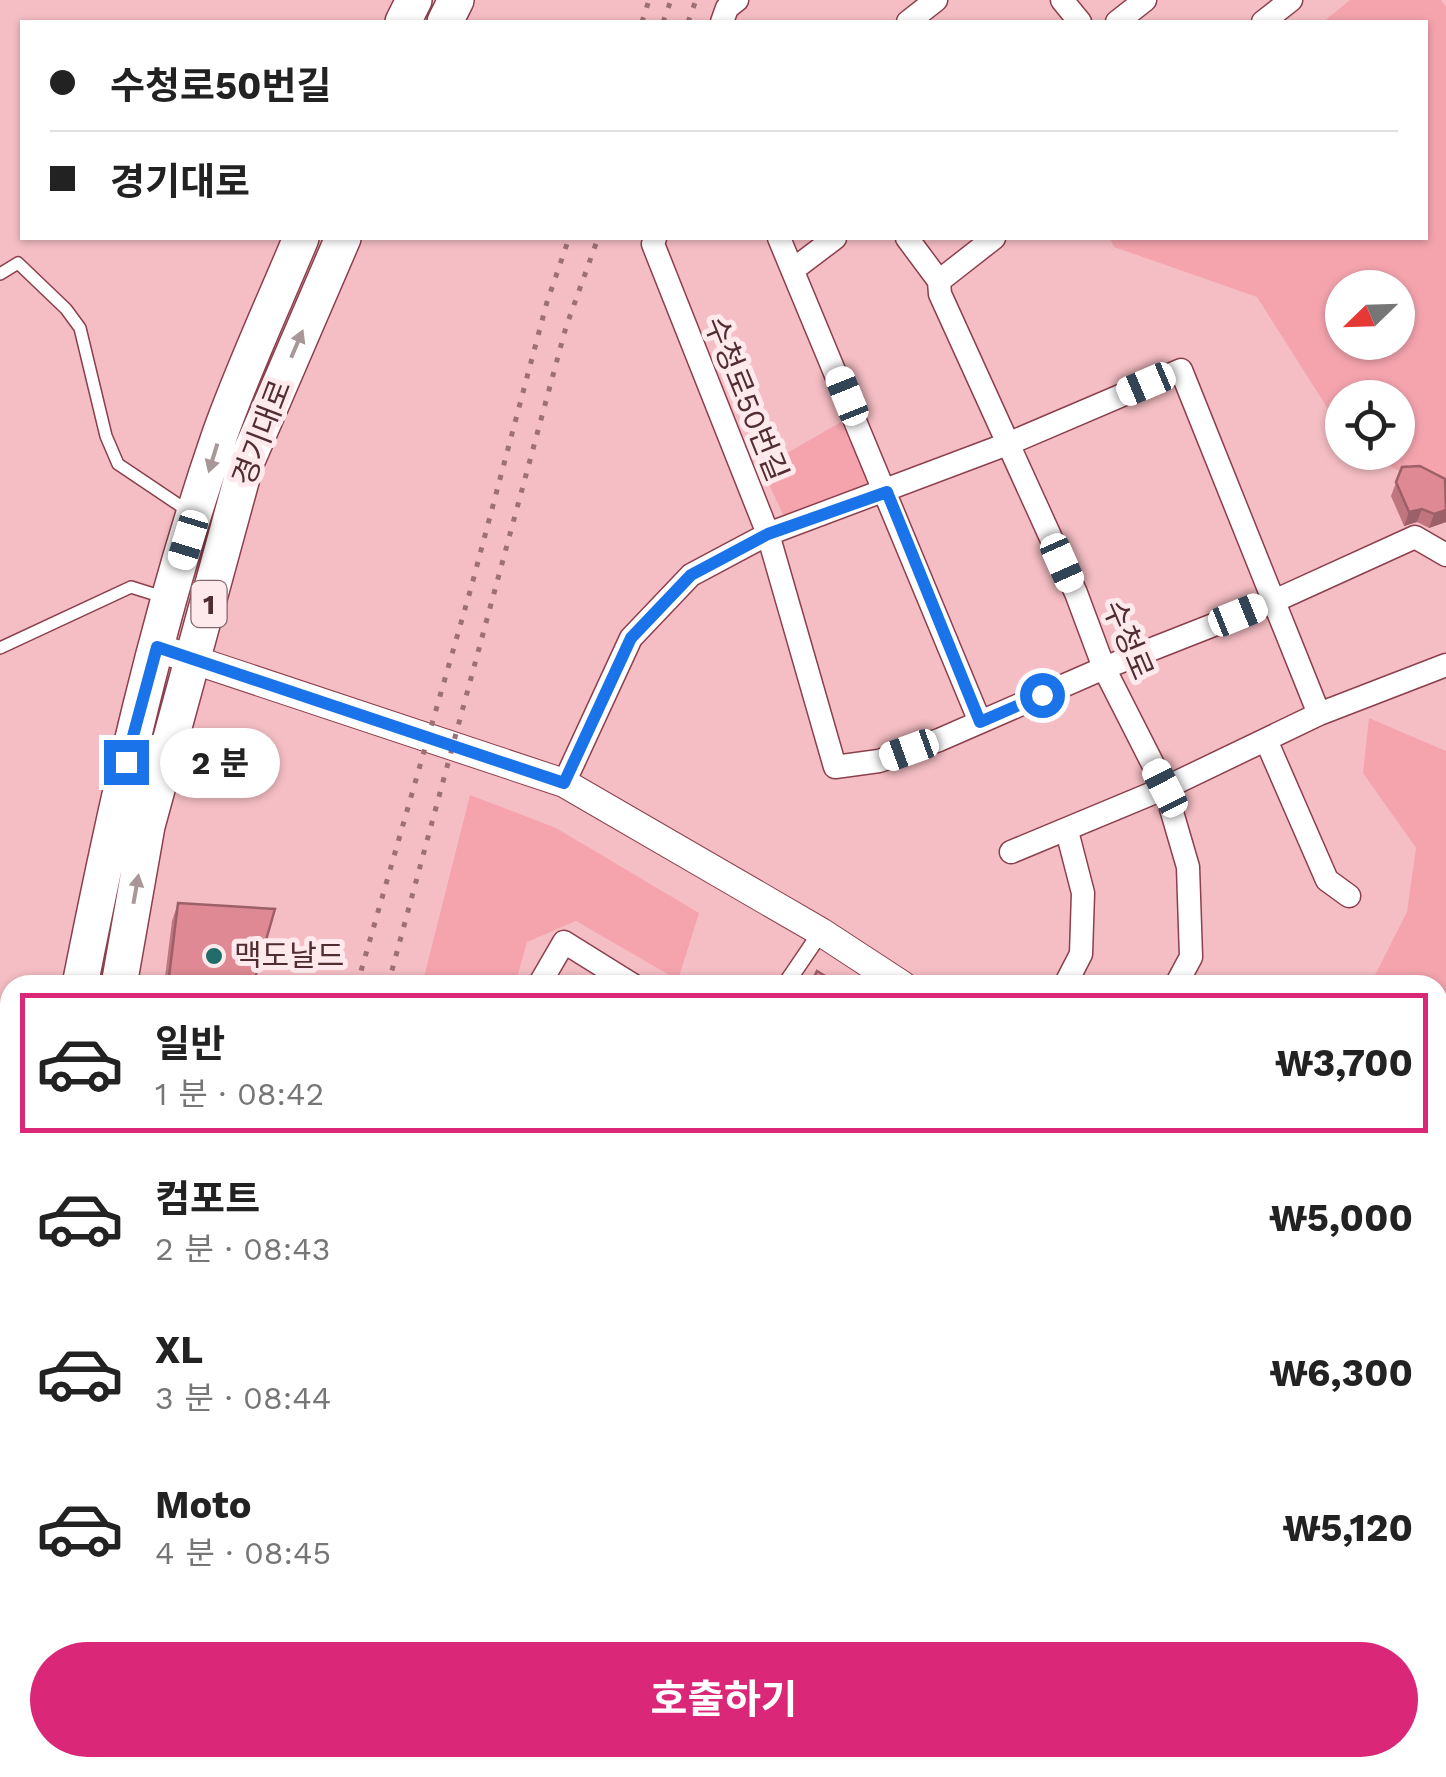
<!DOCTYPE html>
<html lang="ko">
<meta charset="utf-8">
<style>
body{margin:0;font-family:"Work Sans","Noto Sans KR",sans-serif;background:#f2f2f2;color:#222;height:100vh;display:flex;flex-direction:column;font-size:38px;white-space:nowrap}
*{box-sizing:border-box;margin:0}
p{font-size:32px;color:#767676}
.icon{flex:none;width:55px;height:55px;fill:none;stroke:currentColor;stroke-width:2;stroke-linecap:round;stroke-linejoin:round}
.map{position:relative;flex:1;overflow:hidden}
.drawer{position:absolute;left:0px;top:975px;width:1448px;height:802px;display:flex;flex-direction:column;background:#fff;border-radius:30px 30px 0 0;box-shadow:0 2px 8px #0004}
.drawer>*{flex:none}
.guide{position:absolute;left:20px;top:20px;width:1408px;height:220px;border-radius:0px;box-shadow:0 2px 8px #0004;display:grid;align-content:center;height:220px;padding:0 30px;background:#fff}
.needle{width:65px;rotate:247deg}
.buttons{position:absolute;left:1325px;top:270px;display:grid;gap:20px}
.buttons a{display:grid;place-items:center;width:90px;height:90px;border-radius:50%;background:#fff;box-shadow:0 2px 8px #0004;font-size:50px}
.end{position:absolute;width:45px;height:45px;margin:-22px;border:12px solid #1a73e8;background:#fff;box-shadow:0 0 0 5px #fff}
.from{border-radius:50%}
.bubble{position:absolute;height:70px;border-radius:35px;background:#fff;box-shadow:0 2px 8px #0004;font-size:32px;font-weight:700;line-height:70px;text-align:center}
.car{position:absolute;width:30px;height:60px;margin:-30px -15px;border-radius:12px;box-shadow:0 0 8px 2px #0007;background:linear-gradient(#fff 24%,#345 0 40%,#fff 0 76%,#345 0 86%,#fff 0)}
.guide b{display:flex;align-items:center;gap:35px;height:95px;font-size:38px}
.guide b+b{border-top:2px solid #e0e0e0}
.guide i{width:25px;height:25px;background:#222}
ul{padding:18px 0 0;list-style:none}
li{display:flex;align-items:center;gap:30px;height:140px;margin:0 20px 15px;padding:0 10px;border:5px solid transparent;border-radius:0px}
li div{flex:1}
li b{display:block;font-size:38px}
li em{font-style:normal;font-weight:700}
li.on{border-color:#db2777}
li>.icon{width:90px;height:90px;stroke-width:1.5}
.cta{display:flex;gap:20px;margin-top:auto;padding:20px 30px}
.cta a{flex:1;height:115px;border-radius:60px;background:#db2777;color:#fff;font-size:40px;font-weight:700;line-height:115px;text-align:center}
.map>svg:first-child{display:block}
</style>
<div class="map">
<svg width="1446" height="1777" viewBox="0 0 1446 1777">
<rect width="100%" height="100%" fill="#f5bec4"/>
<path fill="#faabb5" d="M342 1768H645L640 1777H339Z"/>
<path fill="#f5a4ae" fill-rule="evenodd" d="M1350 0H1441L1446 7V495L1364 453 1398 452V398H1342V431L1257 297 1114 247 1110 238H1425V22H1323ZM1342 288H1398V342H1342Z
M841 422 876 493 789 527 761 468Z
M1369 718 1446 751V1030L1438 1024V985H1381L1373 979 1407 912 1416 848 1363 773Z
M470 795 556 828 699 913 678 980 576 921 527 942 515 985H422Z
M1446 1185V1260L1438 1254V1200Z
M1446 1558V1628L1438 1648V1572Z
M219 1768H316L313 1777H216Z
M1334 1768H1384L1380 1777H1351Z"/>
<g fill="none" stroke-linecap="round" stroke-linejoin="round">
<g stroke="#8c3f4c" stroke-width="14">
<path id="service" d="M0 274 18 263 66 309 80 328 106 436 118 464 191 513
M0 648 131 587 166 598"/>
</g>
<g stroke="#8c3f4c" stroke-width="18">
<path id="pedestrian" d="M785 985 821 932"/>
</g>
<g stroke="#8c3f4c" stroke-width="25">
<path id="minor" d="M1062 0 1080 22
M722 22 727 8 737 0
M908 22 936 0
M1117 22 1145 0
M1263 22 1291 0
M655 238 653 244 768 534 835 767 879 761 939 740 1104 668 1272 602 1415 537 1446 555
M779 238 980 722
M907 238 939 281
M994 238 939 281 940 294 1076 593 1104 668 1165 788 1188 867 1191 957 1176 985
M794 269 835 238
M1266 740 1327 880 1349 896
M564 783 631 638 691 575 768 534 1010 443 1181 370 1319 714
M1011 852 1165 788 1319 714 1446 665
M539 985 564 942 633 985
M1065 985 1081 954 1083 893 1067 831
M1438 1707 1446 1693
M693 1777 699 1768
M1400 1777 1402 1768"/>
</g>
<g stroke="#8c3f4c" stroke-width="30">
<path id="tertiary" d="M173 653 564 783 821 932 902 985
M1438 1324 1446 1329"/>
</g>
<g stroke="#8c3f4c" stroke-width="38">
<path id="primary" d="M403 22 414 0
M445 22 456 0
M80 985C117 799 158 613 220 434 244 367 274 303 301 238
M119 985 147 826 246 463 343 238
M0 1204 10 1183
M0 1461 10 1405
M0 1642 10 1587
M15 1777 18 1768"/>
</g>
<use href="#service" stroke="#fff" stroke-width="11"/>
<use href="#pedestrian" stroke="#fff" stroke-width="15"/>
<use href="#minor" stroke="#fff" stroke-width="22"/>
<use href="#tertiary" stroke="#fff" stroke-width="28"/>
<use href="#primary" stroke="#fff" stroke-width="35"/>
<path stroke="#9d7075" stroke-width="5" stroke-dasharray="5 10" stroke-linecap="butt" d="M642 22 649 0
M663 22 671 0
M688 22 696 0
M357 985 471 588 547 302 569 238
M388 985 566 327 598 238
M135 1777 137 1768
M154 1777 157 1768
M180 1777 183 1768"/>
</g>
<path fill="#c0767f" d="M1402 467 1446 480V522L1429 528 1417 522 1404 526 1391 496Z
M178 903 253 985H164L172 921Z
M1438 1400 1446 1406V1477L1438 1473Z
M1015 1768H1118L1119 1777H1015Z"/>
<path fill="#9c6068" d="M1422 509 1417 522 1404 526 1409 512Z
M1446 510V522L1429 528 1434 514Z
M1023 1768H1076L1073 1777H1020Z"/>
<path fill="#df8994" stroke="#9c6068" stroke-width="2.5" d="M1420 466 1445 479 1446 510 1434 514 1422 509 1409 512 1396 482 1402 467Z
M178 903 275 909 253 985H168Z
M817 971 840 985H810Z
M1438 1400 1446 1406V1446L1438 1441Z
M386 1768H567L582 1777H380Z
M1077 1768H1118L1119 1777H1077Z"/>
<defs><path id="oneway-solid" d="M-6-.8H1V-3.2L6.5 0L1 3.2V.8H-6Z" transform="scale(2.5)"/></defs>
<g fill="#a89698">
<use href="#oneway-solid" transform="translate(297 344) rotate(-67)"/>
<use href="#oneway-solid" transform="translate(213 458) rotate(107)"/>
<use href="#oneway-solid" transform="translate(136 889) rotate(-80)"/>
</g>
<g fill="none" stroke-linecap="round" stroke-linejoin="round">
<path stroke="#1a73e8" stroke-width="12" d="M126 762 157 647 564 783 631 638 691 575 768 534 887 492 980 722 1042 695"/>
</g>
<circle fill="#226d6a" stroke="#feeaec" stroke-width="4" cx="214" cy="956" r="10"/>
<g text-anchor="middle" stroke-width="10" stroke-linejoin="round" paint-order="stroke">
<rect fill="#feeaec" stroke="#85666a" stroke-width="2.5" x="191.5" y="581" width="35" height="46" rx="8"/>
<g font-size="28" font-weight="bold" fill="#512d32">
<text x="209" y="614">1</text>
</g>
<g font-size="30" fill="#512d32" stroke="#feeaec">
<text transform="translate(746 399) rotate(68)" y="10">수청로50번길</text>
<text transform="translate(262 433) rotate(-69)" y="10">경기대로</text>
<text transform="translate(1128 640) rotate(67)" y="10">수청로</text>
</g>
<g font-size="30" fill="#512d32" stroke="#feeaec" text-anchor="start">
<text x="234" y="966">맥도날드</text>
</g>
</g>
</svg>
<div class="buttons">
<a><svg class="needle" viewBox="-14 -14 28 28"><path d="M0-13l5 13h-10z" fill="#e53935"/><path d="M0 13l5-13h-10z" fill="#767676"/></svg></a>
<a><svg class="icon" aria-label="locate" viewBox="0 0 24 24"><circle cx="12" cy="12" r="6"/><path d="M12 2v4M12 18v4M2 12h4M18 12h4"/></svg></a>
</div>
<i class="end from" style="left:1042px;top:695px"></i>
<i class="end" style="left:126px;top:762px"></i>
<div class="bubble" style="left:160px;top:728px;width:120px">2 분</div>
<i class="car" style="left:1146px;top:384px;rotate:247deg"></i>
<i class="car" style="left:847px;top:396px;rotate:338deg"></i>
<i class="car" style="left:188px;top:540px;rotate:197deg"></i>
<i class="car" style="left:1062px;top:563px;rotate:156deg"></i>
<i class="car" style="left:1238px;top:615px;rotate:68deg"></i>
<i class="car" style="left:909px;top:750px;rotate:250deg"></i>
<i class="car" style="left:1165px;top:788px;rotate:333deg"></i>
<div class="guide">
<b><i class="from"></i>수청로50번길</b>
<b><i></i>경기대로</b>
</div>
<section class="drawer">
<ul>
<li class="on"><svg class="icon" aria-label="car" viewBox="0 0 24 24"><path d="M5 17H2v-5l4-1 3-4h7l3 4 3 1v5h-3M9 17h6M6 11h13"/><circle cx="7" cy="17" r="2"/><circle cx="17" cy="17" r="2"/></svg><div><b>일반</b><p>1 분 · 08:42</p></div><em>₩3,700</em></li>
<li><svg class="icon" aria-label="car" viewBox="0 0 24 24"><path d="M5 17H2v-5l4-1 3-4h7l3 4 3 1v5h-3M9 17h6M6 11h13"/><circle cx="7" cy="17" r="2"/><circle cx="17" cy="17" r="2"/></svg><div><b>컴포트</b><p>2 분 · 08:43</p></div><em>₩5,000</em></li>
<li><svg class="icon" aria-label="car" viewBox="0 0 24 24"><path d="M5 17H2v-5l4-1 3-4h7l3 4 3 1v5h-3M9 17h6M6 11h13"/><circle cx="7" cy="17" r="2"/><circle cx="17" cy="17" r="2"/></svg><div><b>XL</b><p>3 분 · 08:44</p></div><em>₩6,300</em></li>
<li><svg class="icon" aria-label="car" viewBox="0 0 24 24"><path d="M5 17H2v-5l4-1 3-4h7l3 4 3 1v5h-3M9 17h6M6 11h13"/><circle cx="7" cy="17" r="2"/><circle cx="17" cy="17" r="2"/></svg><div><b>Moto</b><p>4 분 · 08:45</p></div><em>₩5,120</em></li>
</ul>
<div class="cta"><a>호출하기</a></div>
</section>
</div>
